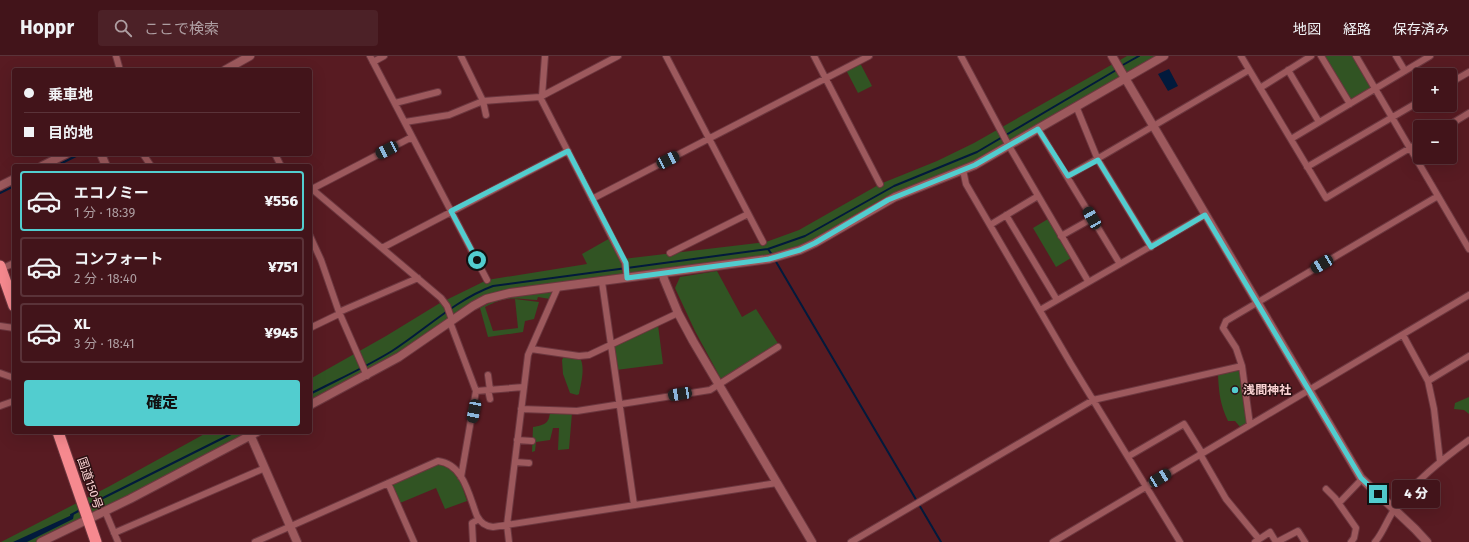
<!DOCTYPE html>
<html lang="ja">
<meta charset="utf-8">
<style>
body{margin:0;font-family:"Fira Sans","Noto Sans JP",sans-serif;background:#4c2127;color:#f1f3f6;height:100vh;display:flex;flex-direction:column;font-size:15px;white-space:nowrap}
*{box-sizing:border-box;margin:0}
p{font-size:13px;color:#ae9ea2}
.icon{flex:none;width:22px;height:22px;fill:none;stroke:currentColor;stroke-width:2;stroke-linecap:round;stroke-linejoin:round}
.map{position:relative;flex:1;overflow:hidden}
.sheet{position:absolute;left:12px;top:108px;width:300px;height:270px;display:flex;flex-direction:column;background:#42141a;border-radius:4px;box-shadow:0 4px 16px #0002,0 0 0 1px #5a3339}
.sheet>*{flex:none}
.guide{position:absolute;left:12px;top:12px;width:300px;height:88px;border-radius:4px;box-shadow:0 4px 16px #0002,0 0 0 1px #5a3339;display:grid;align-content:center;height:88px;padding:0 12px;background:#42141a}
.buttons{position:absolute;left:1413px;top:12px;display:grid;gap:8px}
.buttons a{display:grid;place-items:center;width:44px;height:44px;border-radius:4px;background:#42141a;box-shadow:0 4px 16px #0002,0 0 0 1px #5a3339;font-size:20px}
.end{position:absolute;width:18px;height:18px;margin:-9px;border:5px solid #52cdcf;background:#111;box-shadow:0 0 0 2px #111}
.from{border-radius:50%}
.bubble{position:absolute;height:28px;border-radius:4px;background:#42141a;box-shadow:0 4px 16px #0002,0 0 0 1px #5a3339;font-size:13px;font-weight:800;line-height:28px;text-align:center}
.car{position:absolute;width:12px;height:24px;margin:-12px -6px;border-radius:5px;box-shadow:0 0 3px 1px #0007;background:linear-gradient(#222 24%,#8ab4d8 0 40%,#222 0 76%,#8ab4d8 0 86%,#222 0)}
.guide b{display:flex;align-items:center;gap:14px;height:38px;font-size:15px}
.guide b+b{border-top:1px solid #5a3339}
.guide i{width:10px;height:10px;background:#f1f3f6}
ul{padding:7px 0 0;list-style:none}
li{display:flex;align-items:center;gap:12px;height:60px;margin:0 8px 6px;padding:0 4px;border:2px solid #5a3339;border-radius:4px}
li div{flex:1}
li b{display:block;font-size:15px}
li em{font-style:normal;font-weight:800}
li.current{border-color:#52cdcf}
li>.icon{width:36px;height:36px;stroke-width:1.5}
.primary-button{display:flex;gap:8px;margin-top:auto;padding:8px 12px}
.primary-button a{flex:1;height:46px;border-radius:4px;background:#52cdcf;color:#111;font-size:16px;font-weight:800;line-height:46px;text-align:center}
header{display:flex;align-items:center;gap:24px;box-sizing:border-box;height:56px;padding:0 20px;background:#42141a;border-bottom:1px solid #5a3339}
header strong{font-size:19px}
nav{display:flex;gap:22px;margin-inline-start:auto;font-size:14px}
.search{width:280px;height:36px;background:#4c2127;display:flex;align-items:center;gap:10px;box-sizing:border-box;padding:0 14px;border-radius:4px;color:#ae9ea2;font-size:15px}
.map>svg:first-child{display:block}
</style>
<header>
<strong>Hoppr</strong>
<div class="search"><svg class="icon" aria-label="search" viewBox="0 0 24 24"><circle cx="10" cy="10" r="6"/><path d="M15 15l6 6"/></svg>ここで検索</div>
<nav><a>地図</a><a>経路</a><a>保存済み</a></nav>
</header>
<div class="map">
<svg width="1469" height="486" viewBox="0 0 1469 486">
<rect width="100%" height="100%" fill="#581b22"/>
<path fill="#315423" d="M1127 0H1164L965 113 894 138 794 196 552 235 550 243 538 241 537 244C514 243 507 239 485 251L493 275 518 272 515 243 539 246 534 263 525 265 523 276 488 281 480 252 495 244 483 245 440 272 310 348V323L386 280 440 247 487 224 587 208 582 198 612 181 623 203 766 186 799 174 880 128 937 105 974 87Z
M1324 0H1356L1376 33 1352 47Z
M859 5 872 30 858 37 845 12Z
M1048 163 1071 202 1056 211 1033 172Z
M717 215 742 261 756 253 779 289 721 323 695 275 675 232 680 221Z
M658 269 663 308 616 314 611 288Z
M564 300H579C586 310 581 327 579 338L577 339 570 337 563 318 562 304Z
M1242 310 1249 367 1241 372 1235 365H1228C1220 348 1219 337 1218 319L1224 314Z
M1469 341V358L1464 354 1454 353 1455 347Z
M550 356 572 357 569 393 558 394 559 372H553L550 384 536 386 535 395 532 396 533 371C544 369 549 368 550 356Z
M208 376H257L41 486H1L108 431Z
M438 405 454 411 459 421 467 445 445 453 436 432 400 447 390 426Z"/>
<path fill="#021a3c" d="M1169 13 1178 30 1168 35 1158 18Z
M74 458 73 463 27 486H13Z"/>
<g fill="none" stroke-linecap="round" stroke-linejoin="round">
<path stroke="#021a3c" stroke-width="2" d="M1121 10 1139 0
M56 110 80 98
M0 137 14 130
M768 193 773 200
M775 204 941 486
M310 338C337 324 366 311 392 295 425 274 455 244 493 230L768 193 805 180 894 130 977 96 1118 13
M87 450 235 376
M71 459 82 453"/>
<g stroke="#6c373f" stroke-width="8">
<path id="street" d="M116 0 120 14
M370 0 487 224
M461 0 483 45 540 41 618 0
M666 0 763 186
M814 0 880 128
M961 0 1009 90 1088 225
M1241 0 1326 142 1420 86
M1321 0 1350 48
M1356 0 1469 193
M1396 0 1405 15
M373 6 384 0
M1288 14 1319 66
M1450 27 1469 16
M1260 32 1311 0
M542 40 545 0
M540 41 625 207 627 222
M395 47 438 36
M1076 50 1098 104 1151 191
M405 66 449 59 483 45 486 59
M1446 71 1469 57
M1038 73 1120 208
M1291 83 1430 0
M143 98 151 110
M275 98 281 110
M1307 111 1420 45
M963 114 966 128 1071 308 1180 486
M1068 120 1249 14
M312 133 441 242 447 250 452 264
M310 134 412 81
M592 143 869 0
M1006 159 1057 244
M990 169 1038 140
M310 180 321 204 339 256 367 320
M1061 180 1093 162
M382 192 568 95
M670 197 748 158
M1 213 14 207
M602 226 634 449
M1040 254 1205 159
M339 256 418 222
M450 266 476 335 461 421
M0 270 14 272
M310 272 339 258
M1403 279 1428 325 1434 353 1440 405
M531 293 579 300 589 299 678 257
M1242 310 1250 369
M0 317 14 322
M488 319 490 334
M1428 325 1469 300
M488 334 490 343
M476 335 524 331
M0 350 14 345
M521 353 577 355 710 334 778 291
M517 384 532 385
M1200 398 1226 443 1259 483
M1129 400 1184 368 1202 397
M515 406 529 407
M388 427 414 486
M1326 433 1335 442 1356 472 1354 482 1351 486
M1339 447 1362 423
M105 455 118 486
M114 477 265 412
M255 486 438 405C464 408 469 440 477 460 481 467 485 470 493 471L777 427
M473 486 472 467 479 463
M509 486 507 469 528 299 558 231
M851 486 1093 344 1242 310 1236 292 1223 272 1226 265 1438 140
M1053 486 1469 239
M1255 486 1270 476 1276 486
M1277 486 1298 475 1305 486
M1375 486C1383 477 1387 464 1394 454 1412 427 1443 403 1469 384"/>
</g>
<g stroke="#6c373f" stroke-width="10">
<path id="secondary" d="M1112 0 1361 422 1415 473 1427 486
M225 14 250 0
M101 98 106 110
M42 110 66 98
M0 130 14 123
M663 218 664 223 678 257 693 285 812 486
M310 349 399 301 473 250 486 243 510 237 769 203 800 194 815 187 895 141 975 109 1164 0
M249 376 297 486
M41 486 130 443 257 376"/>
</g>
<g stroke="#6c373f" stroke-width="13">
<path id="highway" d="M0 210 14 250
M58 376 96 486"/>
</g>
<use href="#street" stroke="#9d595d" stroke-width="6"/>
<use href="#secondary" stroke="#9d595d" stroke-width="8"/>
<use href="#highway" stroke="#f6898f" stroke-width="11"/>
</g>
<g fill="none" stroke-linecap="round" stroke-linejoin="round">
<path stroke="#52cdcf" stroke-width="5" d="M477 204 451 155 568 95 626 207 627 222 769 203 800 194 815 187 888 144 975 109 1038 73 1068 120 1098 104 1151 191 1205 159 1361 422 1378 438"/>
</g>
<circle fill="#52cdcf" stroke="#2c1113" stroke-width="1.5" cx="1235" cy="334" r="4"/>
<g text-anchor="middle" stroke-width="3" stroke-linejoin="round" paint-order="stroke">
<g font-size="12" font-weight="bold" fill="#f9d2d2" stroke="#2c1113" text-anchor="start">
<text x="1243" y="338">浅間神社</text>
</g>
<g font-size="12" fill="#f9d2d2" stroke="#2c1113">
<text transform="translate(90 427) rotate(71)" y="4">国道150号</text>
</g>
</g>
</svg>
<div class="buttons">
<a>+</a>
<a>−</a>
</div>
<i class="end from" style="left:477px;top:204px"></i>
<i class="end" style="left:1378px;top:438px"></i>
<div class="bubble" style="left:1392px;top:424px;width:48px">4 分</div>
<i class="car" style="left:387px;top:94px;rotate:243deg"></i>
<i class="car" style="left:668px;top:104px;rotate:63deg"></i>
<i class="car" style="left:1092px;top:162px;rotate:330deg"></i>
<i class="car" style="left:1322px;top:208px;rotate:239deg"></i>
<i class="car" style="left:680px;top:338px;rotate:261deg"></i>
<i class="car" style="left:474px;top:355px;rotate:191deg"></i>
<i class="car" style="left:1160px;top:422px;rotate:59deg"></i>
<div class="guide">
<b><i class="from"></i>乗車地</b>
<b><i></i>目的地</b>
</div>
<section class="sheet">
<ul>
<li class="current"><svg class="icon" aria-label="car" viewBox="0 0 24 24"><path d="M5 17H2v-5l4-1 3-4h7l3 4 3 1v5h-3M9 17h6M6 11h13"/><circle cx="7" cy="17" r="2"/><circle cx="17" cy="17" r="2"/></svg><div><b>エコノミー</b><p>1 分 · 18:39</p></div><em>¥556</em></li>
<li><svg class="icon" aria-label="car" viewBox="0 0 24 24"><path d="M5 17H2v-5l4-1 3-4h7l3 4 3 1v5h-3M9 17h6M6 11h13"/><circle cx="7" cy="17" r="2"/><circle cx="17" cy="17" r="2"/></svg><div><b>コンフォート</b><p>2 分 · 18:40</p></div><em>¥751</em></li>
<li><svg class="icon" aria-label="car" viewBox="0 0 24 24"><path d="M5 17H2v-5l4-1 3-4h7l3 4 3 1v5h-3M9 17h6M6 11h13"/><circle cx="7" cy="17" r="2"/><circle cx="17" cy="17" r="2"/></svg><div><b>XL</b><p>3 分 · 18:41</p></div><em>¥945</em></li>
</ul>
<div class="primary-button"><a>確定</a></div>
</section>
</div>
